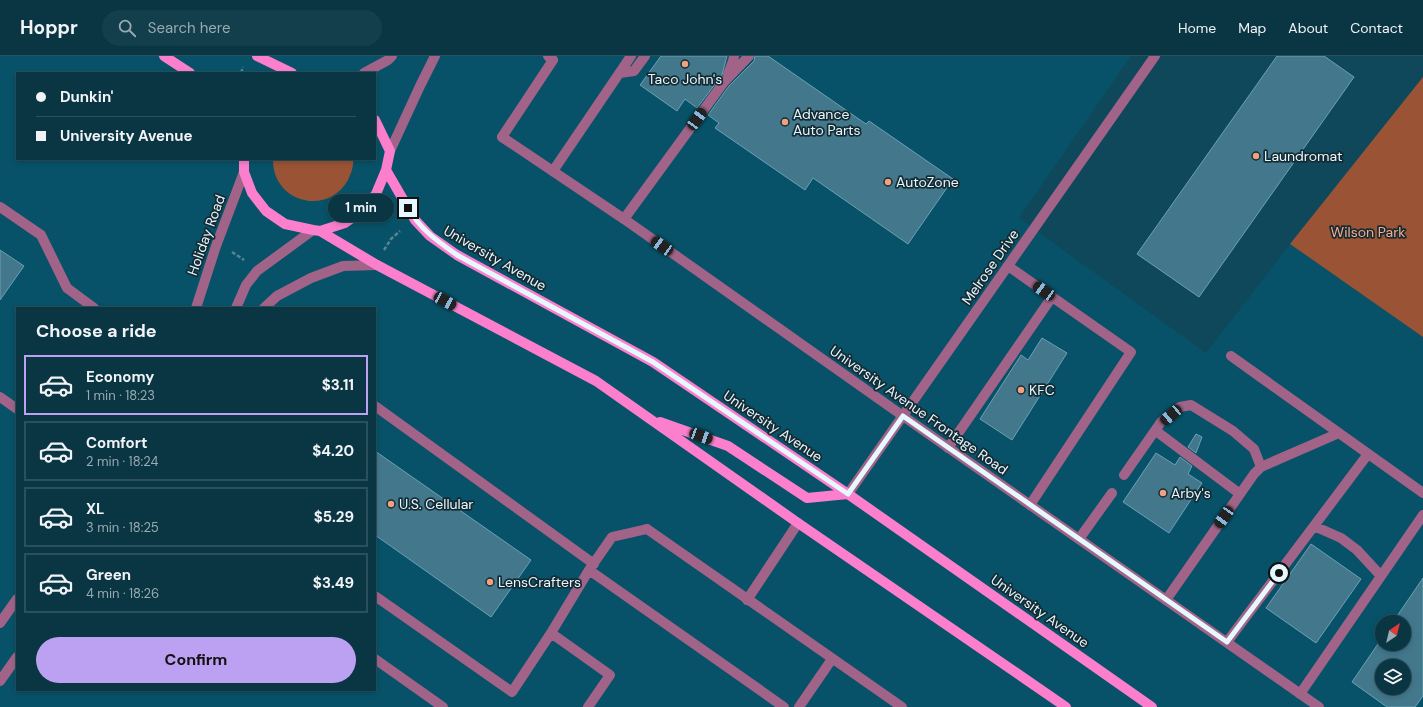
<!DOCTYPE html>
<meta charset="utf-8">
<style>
body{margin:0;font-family:"DM Sans",sans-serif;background:#133e4b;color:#f1f3f6;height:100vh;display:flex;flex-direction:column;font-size:15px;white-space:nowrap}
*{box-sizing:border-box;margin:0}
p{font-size:13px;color:#99abb2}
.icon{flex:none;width:22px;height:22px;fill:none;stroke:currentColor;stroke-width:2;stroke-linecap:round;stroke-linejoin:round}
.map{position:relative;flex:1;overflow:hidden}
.sheet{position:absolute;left:16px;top:251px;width:360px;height:384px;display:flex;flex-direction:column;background:#0a3644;border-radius:0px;box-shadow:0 2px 6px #0003,0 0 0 1px #2a505d}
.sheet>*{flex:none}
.hud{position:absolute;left:16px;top:16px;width:360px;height:88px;border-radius:0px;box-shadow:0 2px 6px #0003,0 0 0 1px #2a505d;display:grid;align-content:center;height:88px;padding:0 20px;background:#0a3644}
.needle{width:26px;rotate:35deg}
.controls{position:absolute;left:1375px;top:559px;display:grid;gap:8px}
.controls a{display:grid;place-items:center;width:36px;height:36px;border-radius:50%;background:#0a3644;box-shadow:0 2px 6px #0003,0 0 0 1px #2a505d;font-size:20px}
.end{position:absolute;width:18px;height:18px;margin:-9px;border:5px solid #e6f7fd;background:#111;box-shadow:0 0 0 2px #111}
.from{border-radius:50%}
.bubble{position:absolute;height:28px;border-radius:14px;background:#0a3644;box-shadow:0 2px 6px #0003,0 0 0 1px #2a505d;font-size:13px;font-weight:700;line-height:28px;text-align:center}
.car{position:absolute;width:12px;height:24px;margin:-12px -6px;border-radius:5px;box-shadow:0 0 3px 1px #0007;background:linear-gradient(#222 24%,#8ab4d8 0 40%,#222 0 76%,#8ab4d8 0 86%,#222 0)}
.hud b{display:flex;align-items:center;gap:14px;height:38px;font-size:15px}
.hud b+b{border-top:1px solid #2a505d}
.hud i{width:10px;height:10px;background:#f1f3f6}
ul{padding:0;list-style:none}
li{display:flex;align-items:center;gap:12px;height:60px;margin:0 8px 6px;padding:0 12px;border:2px solid #2a505d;border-radius:0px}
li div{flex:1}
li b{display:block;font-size:15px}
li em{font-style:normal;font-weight:700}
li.on{border-color:#bca0f2}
li>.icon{width:36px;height:36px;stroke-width:1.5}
h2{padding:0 20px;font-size:18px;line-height:48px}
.action{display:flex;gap:8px;margin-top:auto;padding:8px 20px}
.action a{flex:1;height:46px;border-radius:24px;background:#bca0f2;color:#111;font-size:16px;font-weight:700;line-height:46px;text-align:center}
header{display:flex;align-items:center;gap:24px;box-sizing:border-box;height:56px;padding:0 20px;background:#0a3644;border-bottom:1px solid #2a505d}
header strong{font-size:19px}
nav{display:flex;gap:22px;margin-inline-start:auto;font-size:14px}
.search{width:280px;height:36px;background:#133e4b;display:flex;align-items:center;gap:10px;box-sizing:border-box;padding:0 14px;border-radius:22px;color:#99abb2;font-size:15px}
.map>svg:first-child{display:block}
</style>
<header>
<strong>Hoppr</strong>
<div class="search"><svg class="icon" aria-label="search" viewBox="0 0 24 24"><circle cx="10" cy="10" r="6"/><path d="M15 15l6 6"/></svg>Search here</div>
<nav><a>Home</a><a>Map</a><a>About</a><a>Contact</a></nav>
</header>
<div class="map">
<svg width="1423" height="651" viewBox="0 0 1423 651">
<rect width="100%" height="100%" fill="#0e485a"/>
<path fill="#075268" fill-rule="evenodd" d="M0 0H1131L1019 162 1206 297 1290 188 1423 281V651H0ZM17 17H375V103H17ZM17 252H375V634H17ZM1382 566H1404V588H1382ZM1382 610H1404V632H1382Z"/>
<path fill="#9a5435" d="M1423 21V281L1290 188Z
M273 103H353C354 110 351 118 348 124 327 161 272 146 273 103Z"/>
<path fill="#43788c" stroke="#6ba0b5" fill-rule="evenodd" d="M661 0H727L722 19 697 52 685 43 677 55 640 29Z
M755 0H768L866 68 869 65 953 123 908 188 813 122 805 134 715 72 719 67 708 59 729 30 754 5Z
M1277 0H1324L1354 21 1199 241 1137 198Z
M0 194 24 210 0 244Z
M1042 282 1067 297 1012 384 980 363 1021 299 1028 304Z
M1196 378 1202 381 1196 397 1188 391Z
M375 395 531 504 491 561 375 479Z
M1156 397 1175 409 1180 401 1192 410 1188 418 1202 427 1169 477 1123 446Z
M1311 488 1361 523 1316 587 1266 552Z
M1423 522V640L1415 651H1387L1352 626 1382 582V588H1404V566H1393ZM1382 610H1404V632H1382Z"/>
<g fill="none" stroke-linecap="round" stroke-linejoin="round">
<path stroke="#588492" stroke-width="2.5" stroke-dasharray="4 2" stroke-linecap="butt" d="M241 17 243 11
M384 194 391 183 400 175
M232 196 244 204"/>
<path stroke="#a16488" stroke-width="10" d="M620 17 634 15 645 0
M728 18 733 5 734 0
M502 81 553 4 548 0
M553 115 631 0
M0 151 41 179 67 232 94 252
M624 163 724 26 749 0
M1008 210 1131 296 1030 449
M1231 300 1423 437
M0 341 17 353
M375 350 594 508
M1156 375 1240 438
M948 392 1052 241
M1124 419 1161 366 1180 351 1191 349 1233 375 1254 393 1261 411
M1314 470 1341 482 1357 494 1381 520
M1079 483 1112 437
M589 514 784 651
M375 540 512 636 551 577 589 514 612 481 647 473
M747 544 798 467
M1166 544 1254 418 1261 411 1339 377
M0 567 17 543
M551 577 610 619 588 651
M1227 586 1368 398
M375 603 443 651
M0 625 17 601
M1300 638 1423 459
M799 651 832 603"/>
<path stroke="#a16488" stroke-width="10" d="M364 17 388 4 392 0
M502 81 624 163 903 360 1319 651
M390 95 420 30 435 0
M196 252 216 190 244 116
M236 252 246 229 257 215 313 174
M264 252 277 240 311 222 343 210 377 209
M848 438 1155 0
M647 473 902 651"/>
<path stroke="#fc7fcd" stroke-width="10" d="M164 0 190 17
M257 0 292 17
M244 103V116L252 137 266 155 285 168 313 174 320 175 345 167 362 155 376 138 386 114 390 95 375 64
M386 114 415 164 430 180 457 199 653 306 848 438 1152 651
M320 175 377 209 596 325 798 467 1066 651
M660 366 728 390 807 442 848 438"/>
</g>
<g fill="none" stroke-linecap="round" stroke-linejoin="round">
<path stroke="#e6f7fd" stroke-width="5" d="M408 152C421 174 436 184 457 199L653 306 848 438 903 360 1227 586 1279 517"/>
</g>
<g fill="#f2a17e" stroke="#152b34" stroke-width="1.5">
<circle cx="685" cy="8" r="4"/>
<circle cx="785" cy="66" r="4"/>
<circle cx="1256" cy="100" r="4"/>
<circle cx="888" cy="126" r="4"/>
<circle cx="1021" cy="334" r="4"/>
<circle cx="1163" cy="437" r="4"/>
<circle cx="391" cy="448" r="4"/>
<circle cx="490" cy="526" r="4"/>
</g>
<g text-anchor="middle" stroke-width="3.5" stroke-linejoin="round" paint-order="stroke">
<g font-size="14" fill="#e6f7fd" stroke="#152b34" text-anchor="start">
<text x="685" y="28" text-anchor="middle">Taco John's</text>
<text x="793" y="63">Advance<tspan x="793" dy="16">Auto Parts</tspan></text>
<text x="1264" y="105">Laundromat</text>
<text x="896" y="131">AutoZone</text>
<text x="1029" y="339">KFC</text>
<text x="1171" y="442">Arby's</text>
<text x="399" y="453">U.S. Cellular</text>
<text x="498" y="531">LensCrafters</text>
</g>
<g font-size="14" fill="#fbab89" stroke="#152b34">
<text x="1368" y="181">Wilson Park</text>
</g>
<g font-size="14" fill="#e6f7fd" stroke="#152b34">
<text transform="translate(206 179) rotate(-70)" y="5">Holiday Road</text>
<text transform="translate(495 202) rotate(30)" y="5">University Avenue</text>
<text transform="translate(990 211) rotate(-55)" y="5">Melrose Drive</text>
<text transform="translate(919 354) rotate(35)" y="5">University Avenue Frontage Road</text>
<text transform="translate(773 370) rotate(34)" y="5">University Avenue</text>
<text transform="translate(1040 555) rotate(35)" y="5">University Avenue</text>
</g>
</g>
</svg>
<div class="controls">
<a><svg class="needle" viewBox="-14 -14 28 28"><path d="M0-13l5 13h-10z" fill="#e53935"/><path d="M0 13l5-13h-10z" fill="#99abb2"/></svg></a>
<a><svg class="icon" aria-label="layers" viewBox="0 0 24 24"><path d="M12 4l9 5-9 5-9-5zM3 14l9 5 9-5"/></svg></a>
</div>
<i class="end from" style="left:1279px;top:517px"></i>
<i class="end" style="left:408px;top:152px"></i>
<div class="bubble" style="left:328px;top:138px;width:66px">1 min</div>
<i class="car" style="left:697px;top:63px;rotate:36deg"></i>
<i class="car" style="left:662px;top:190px;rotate:305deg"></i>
<i class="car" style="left:1044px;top:235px;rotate:305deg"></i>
<i class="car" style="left:445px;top:245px;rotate:118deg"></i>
<i class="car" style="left:1171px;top:359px;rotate:230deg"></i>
<i class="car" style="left:701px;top:380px;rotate:110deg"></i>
<i class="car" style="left:1224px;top:461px;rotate:215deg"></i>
<div class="hud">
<b><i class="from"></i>Dunkin'</b>
<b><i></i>University Avenue</b>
</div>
<section class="sheet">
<h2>Choose a ride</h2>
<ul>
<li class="on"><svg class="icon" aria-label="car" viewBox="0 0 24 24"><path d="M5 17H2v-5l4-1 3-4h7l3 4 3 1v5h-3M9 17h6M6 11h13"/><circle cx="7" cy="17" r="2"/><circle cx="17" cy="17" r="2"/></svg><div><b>Economy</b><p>1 min · 18:23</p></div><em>$3.11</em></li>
<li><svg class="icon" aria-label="car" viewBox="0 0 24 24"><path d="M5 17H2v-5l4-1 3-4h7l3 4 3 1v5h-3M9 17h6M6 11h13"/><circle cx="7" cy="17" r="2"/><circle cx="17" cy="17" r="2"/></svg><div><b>Comfort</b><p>2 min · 18:24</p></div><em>$4.20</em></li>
<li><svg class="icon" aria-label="car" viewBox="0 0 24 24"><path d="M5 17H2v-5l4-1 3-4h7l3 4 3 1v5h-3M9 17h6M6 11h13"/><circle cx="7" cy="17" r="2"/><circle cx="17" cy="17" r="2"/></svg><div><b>XL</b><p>3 min · 18:25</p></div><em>$5.29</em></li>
<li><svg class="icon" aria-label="car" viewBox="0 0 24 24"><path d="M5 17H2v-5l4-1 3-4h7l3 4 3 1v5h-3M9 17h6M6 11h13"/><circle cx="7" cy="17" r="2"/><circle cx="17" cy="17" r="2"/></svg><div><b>Green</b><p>4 min · 18:26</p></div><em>$3.49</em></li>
</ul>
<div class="action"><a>Confirm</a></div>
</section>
</div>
